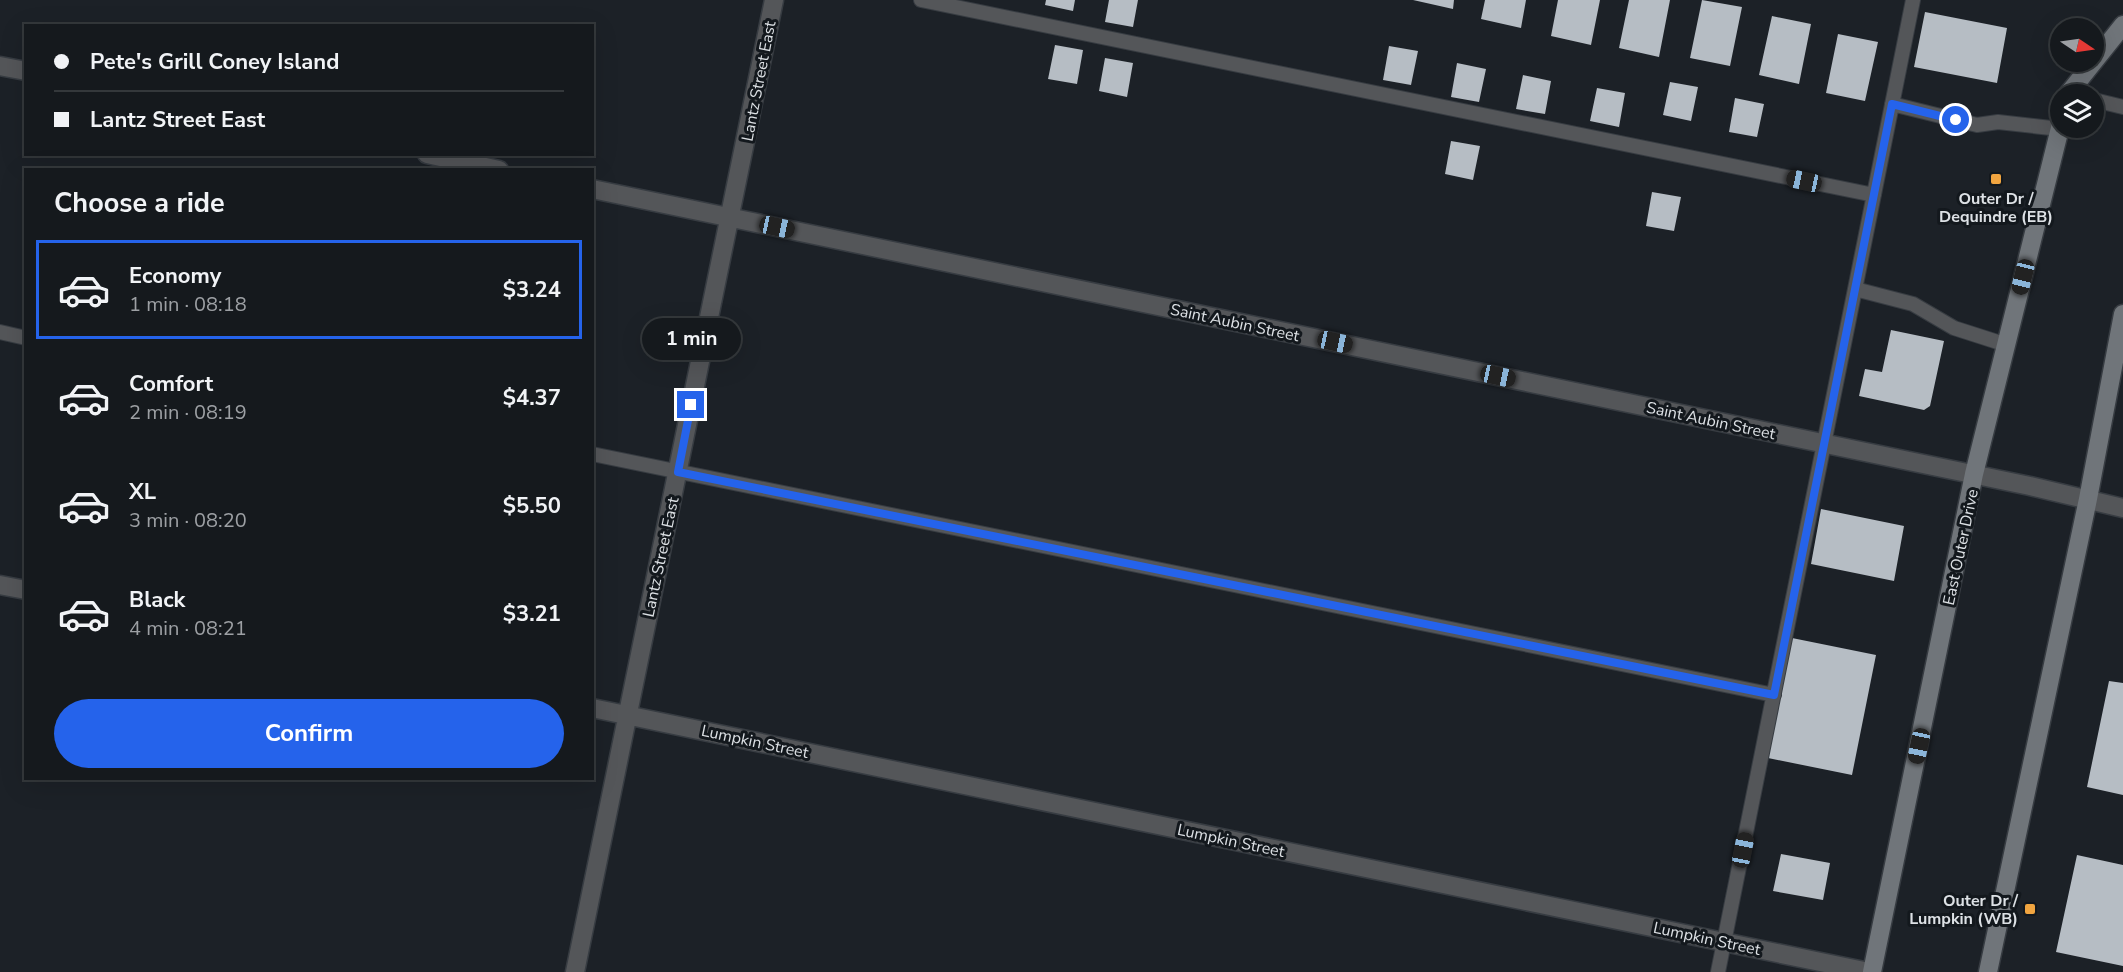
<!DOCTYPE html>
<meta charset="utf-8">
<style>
body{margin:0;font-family:"Nunito Sans",sans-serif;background:#1e2226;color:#f1f3f6;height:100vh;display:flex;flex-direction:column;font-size:22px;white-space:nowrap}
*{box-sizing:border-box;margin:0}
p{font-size:20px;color:#9da0a4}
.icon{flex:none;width:33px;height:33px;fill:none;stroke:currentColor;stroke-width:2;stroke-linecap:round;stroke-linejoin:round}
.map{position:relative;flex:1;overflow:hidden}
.sheet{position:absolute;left:24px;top:168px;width:570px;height:612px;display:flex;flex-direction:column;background:#15191d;border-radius:0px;box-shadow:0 6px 24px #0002,0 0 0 2px #34383b}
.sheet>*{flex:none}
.hud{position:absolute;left:24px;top:24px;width:570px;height:132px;border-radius:0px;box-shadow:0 6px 24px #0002,0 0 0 2px #34383b;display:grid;align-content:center;height:132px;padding:0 30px;background:#15191d}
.needle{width:39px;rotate:103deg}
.tools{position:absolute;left:2050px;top:18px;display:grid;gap:12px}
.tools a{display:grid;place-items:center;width:54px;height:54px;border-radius:50%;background:#15191d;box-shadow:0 6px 24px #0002,0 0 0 2px #34383b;font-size:30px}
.end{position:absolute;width:27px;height:27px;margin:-14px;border:8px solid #2563eb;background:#fff;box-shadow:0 0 0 3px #fff}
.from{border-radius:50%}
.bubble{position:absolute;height:42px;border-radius:21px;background:#15191d;box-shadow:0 6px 24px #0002,0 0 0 2px #34383b;font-size:20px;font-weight:700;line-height:42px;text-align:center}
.car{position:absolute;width:18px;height:36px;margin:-18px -9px;border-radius:8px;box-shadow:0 0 4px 2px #0007;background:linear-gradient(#222 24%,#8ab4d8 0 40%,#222 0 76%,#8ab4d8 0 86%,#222 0)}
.hud b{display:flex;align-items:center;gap:21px;height:57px;font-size:22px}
.hud b+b{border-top:2px solid #34383b}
.hud i{width:15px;height:15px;background:#f1f3f6}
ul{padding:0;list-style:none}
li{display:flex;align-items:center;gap:18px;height:99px;margin:0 12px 9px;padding:0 18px;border:3px solid transparent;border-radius:0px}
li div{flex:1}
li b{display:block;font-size:22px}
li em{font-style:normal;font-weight:700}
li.current{border-color:#2563eb}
li>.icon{width:54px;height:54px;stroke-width:1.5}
h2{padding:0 30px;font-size:27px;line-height:72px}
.button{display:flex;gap:12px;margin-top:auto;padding:12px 30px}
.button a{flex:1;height:69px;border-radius:36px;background:#2563eb;color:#fff;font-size:24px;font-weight:700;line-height:69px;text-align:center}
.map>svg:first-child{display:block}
</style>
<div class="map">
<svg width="2123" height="972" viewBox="0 0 2123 972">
<rect width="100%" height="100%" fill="#1c2127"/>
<path fill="#b6bdc4" d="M1046 0H1075L1073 11 1045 5Z
M1109 0H1138L1133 27 1105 22Z
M1413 0H1454L1453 9Z
M1485 0H1526L1521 28 1481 19Z
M1558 0H1600L1591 45 1551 36Z
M1629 0H1670L1659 57 1619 48Z
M1702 0 1742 7 1730 66 1690 58Z
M1925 12 2007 28 1997 83 1914 67Z
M1772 16 1811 24 1799 84 1759 75Z
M1838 34 1878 42 1865 101 1826 93Z
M1055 45 1083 50 1077 84 1048 79Z
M1389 46 1418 51 1411 85 1383 80Z
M1105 58 1133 63 1127 97 1099 91Z
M1457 63 1486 69 1479 102 1451 97Z
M1523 75 1551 81 1545 114 1516 109Z
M1670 82 1698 87 1691 121 1663 115Z
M1597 88 1625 93 1619 127 1590 121Z
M1735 98 1764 104 1757 137 1729 132Z
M1451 141 1480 146 1473 180 1445 174Z
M1652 192 1681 197 1674 231 1646 226Z
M1891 330 1944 341 1930 406 1924 410 1859 396 1865 369 1882 372Z
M1821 509 1904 526 1894 581 1811 564Z
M1792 638 1876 655 1852 775 1768 758Z
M2109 681 2123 683V795L2087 787Z
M1781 854 1830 863 1823 900 1773 891Z
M2077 855 2123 865V966L2056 952Z"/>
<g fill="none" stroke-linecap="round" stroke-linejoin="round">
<g stroke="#373c42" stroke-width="16">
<path id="lane" d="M921 0 1874 195
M2094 100 2123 107
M1892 104 1977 125 1998 122 2060 129
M1855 289 1913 304 1954 328 2007 345
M0 332 26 338
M592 454 1774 695
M1718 972 1913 0"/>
</g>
<g stroke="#373c42" stroke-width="21">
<path id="street" d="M0 66 26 71
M427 154 499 170
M592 189 2030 486 2123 508
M0 585 26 590
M592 708 1869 972
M575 972 774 0"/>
</g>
<g stroke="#373c42" stroke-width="21">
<path id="secondary" d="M2068 94 2123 25
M1872 972 1974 474 2061 124
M1988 972 2088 499 2123 314"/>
</g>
<use href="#lane" stroke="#545659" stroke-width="14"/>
<use href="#street" stroke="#545659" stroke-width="18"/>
<use href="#secondary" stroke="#70757a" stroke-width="18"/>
</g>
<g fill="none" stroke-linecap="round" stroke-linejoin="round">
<path stroke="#2563eb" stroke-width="8" d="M691 405 678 472 1774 695 1892 104 1956 120"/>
</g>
<g fill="#f1a540" stroke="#13181d" stroke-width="2">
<rect x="1990" y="173" width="12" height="12" rx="3"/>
<rect x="2024" y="903" width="12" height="12" rx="3"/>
</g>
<g text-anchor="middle" stroke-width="6" stroke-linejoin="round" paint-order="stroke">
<g font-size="16" fill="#dde1e5" stroke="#13181d">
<text transform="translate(758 81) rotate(-79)" y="6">Lantz Street East</text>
<text transform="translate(1235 322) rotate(12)" y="6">Saint Aubin Street</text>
<text transform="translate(1711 420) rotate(12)" y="6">Saint Aubin Street</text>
<text transform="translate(1960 547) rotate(-78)" y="6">East Outer Drive</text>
<text transform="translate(660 557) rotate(-78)" y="6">Lantz Street East</text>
<text transform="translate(755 741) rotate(12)" y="6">Lumpkin Street</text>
<text transform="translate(1231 840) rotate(12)" y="6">Lumpkin Street</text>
<text transform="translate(1707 938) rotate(12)" y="6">Lumpkin Street</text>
</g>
<g font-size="16" font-weight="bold" fill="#dde1e5" stroke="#13181d">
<text x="1996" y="204">Outer Dr /<tspan x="1996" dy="18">Dequindre (EB)</tspan></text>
<text x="2018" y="906" text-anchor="end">Outer Dr /<tspan x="2018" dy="18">Lumpkin (WB)</tspan></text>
</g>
</g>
</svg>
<div class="tools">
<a><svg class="needle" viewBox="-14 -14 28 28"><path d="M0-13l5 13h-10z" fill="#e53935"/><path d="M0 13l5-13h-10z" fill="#9da0a4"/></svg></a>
<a><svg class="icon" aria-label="layers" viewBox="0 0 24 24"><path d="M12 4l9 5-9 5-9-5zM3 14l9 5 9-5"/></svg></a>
</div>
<i class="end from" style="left:1956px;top:120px"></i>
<i class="end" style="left:691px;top:405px"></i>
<div class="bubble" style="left:642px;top:318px;width:99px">1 min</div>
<i class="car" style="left:1804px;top:181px;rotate:282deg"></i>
<i class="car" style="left:777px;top:227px;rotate:102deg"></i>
<i class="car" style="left:2023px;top:277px;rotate:194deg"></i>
<i class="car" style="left:1335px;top:342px;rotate:102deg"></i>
<i class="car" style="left:1498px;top:376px;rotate:102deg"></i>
<i class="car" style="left:1919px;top:746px;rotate:192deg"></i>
<i class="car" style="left:1743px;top:850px;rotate:11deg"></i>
<div class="hud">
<b><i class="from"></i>Pete's Grill Coney Island</b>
<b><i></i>Lantz Street East</b>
</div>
<section class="sheet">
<h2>Choose a ride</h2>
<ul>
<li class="current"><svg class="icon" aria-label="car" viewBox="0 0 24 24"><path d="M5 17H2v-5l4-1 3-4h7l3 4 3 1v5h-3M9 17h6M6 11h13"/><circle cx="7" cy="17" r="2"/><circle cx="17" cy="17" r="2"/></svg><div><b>Economy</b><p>1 min · 08:18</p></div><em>$3.24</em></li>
<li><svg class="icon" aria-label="car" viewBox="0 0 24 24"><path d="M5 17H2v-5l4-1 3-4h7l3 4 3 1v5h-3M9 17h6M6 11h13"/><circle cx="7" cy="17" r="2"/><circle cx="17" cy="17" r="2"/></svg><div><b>Comfort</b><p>2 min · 08:19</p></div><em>$4.37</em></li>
<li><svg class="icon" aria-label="car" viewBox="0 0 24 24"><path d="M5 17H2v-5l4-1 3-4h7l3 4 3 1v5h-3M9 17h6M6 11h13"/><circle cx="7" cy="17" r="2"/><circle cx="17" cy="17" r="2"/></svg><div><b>XL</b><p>3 min · 08:20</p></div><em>$5.50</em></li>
<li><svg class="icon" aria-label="car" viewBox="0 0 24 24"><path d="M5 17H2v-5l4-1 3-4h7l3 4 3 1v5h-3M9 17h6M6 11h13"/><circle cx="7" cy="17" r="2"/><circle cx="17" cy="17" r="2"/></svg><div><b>Black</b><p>4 min · 08:21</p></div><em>$3.21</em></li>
</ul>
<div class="button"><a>Confirm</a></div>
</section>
</div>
